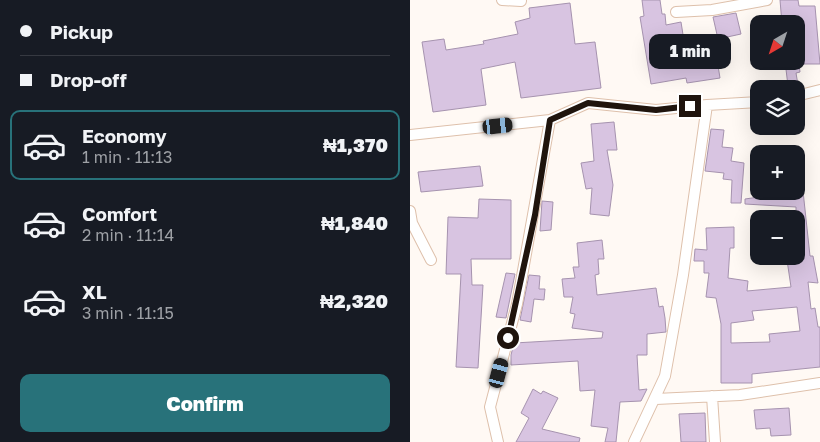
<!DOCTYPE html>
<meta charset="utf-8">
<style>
body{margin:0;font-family:"Golos Text",sans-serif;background:#242831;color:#f1f3f6;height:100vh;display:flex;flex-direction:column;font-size:19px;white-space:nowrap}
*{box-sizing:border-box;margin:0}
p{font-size:16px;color:#9ea1a6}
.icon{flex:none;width:28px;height:28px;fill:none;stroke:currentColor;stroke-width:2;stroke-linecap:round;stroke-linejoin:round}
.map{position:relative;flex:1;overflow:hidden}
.sheet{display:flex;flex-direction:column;background:#171b24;width:410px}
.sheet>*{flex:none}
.hud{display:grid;align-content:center;height:110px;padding:0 20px;background:#171b24}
.needle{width:32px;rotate:219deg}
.controls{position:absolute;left:340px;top:15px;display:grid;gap:10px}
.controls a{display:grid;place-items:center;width:55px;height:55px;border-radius:10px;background:#171b24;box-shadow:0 5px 20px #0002;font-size:25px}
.end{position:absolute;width:22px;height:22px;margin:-11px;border:6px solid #1f140d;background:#fff;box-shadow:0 0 0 2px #fff}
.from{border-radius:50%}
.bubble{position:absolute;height:35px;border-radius:10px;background:#171b24;box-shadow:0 5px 20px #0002;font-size:16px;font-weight:800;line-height:35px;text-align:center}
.car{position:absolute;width:15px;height:30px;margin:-15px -8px;border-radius:6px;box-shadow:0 0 4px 1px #0007;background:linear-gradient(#222 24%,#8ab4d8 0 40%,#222 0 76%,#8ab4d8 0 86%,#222 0)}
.hud b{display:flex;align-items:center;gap:18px;height:48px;font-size:19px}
.hud b+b{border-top:1px solid #363941}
.hud i{width:12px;height:12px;background:#f1f3f6}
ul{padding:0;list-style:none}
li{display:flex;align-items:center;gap:15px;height:70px;margin:0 10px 8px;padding:0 10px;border:2px solid transparent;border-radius:10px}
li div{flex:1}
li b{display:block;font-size:19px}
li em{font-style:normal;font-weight:800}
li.on{border-color:#28727a}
li>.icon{width:45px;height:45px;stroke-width:1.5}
.primary-button{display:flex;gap:10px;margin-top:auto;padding:10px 20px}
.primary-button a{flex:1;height:58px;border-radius:10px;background:#28727a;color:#fff;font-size:20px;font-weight:800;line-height:58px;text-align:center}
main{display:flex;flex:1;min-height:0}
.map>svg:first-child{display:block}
</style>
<main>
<section class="sheet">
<div class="hud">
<b><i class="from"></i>Pickup</b>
<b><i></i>Drop-off</b>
</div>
<ul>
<li class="on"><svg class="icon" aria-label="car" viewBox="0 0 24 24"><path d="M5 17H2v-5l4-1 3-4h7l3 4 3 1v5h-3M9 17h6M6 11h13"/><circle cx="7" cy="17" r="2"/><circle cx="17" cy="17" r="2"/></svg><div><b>Economy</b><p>1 min · 11:13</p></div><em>₦1,370</em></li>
<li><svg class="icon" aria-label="car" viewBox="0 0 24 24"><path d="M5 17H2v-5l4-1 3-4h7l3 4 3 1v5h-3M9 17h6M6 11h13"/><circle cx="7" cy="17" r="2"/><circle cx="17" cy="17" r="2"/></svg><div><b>Comfort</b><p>2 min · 11:14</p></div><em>₦1,840</em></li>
<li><svg class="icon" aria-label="car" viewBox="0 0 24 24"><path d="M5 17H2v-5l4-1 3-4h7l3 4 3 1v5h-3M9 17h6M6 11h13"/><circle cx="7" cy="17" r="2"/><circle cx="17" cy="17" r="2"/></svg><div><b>XL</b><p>3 min · 11:15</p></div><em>₦2,320</em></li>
</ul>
<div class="primary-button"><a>Confirm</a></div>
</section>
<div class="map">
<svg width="410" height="442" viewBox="0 0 410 442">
<rect width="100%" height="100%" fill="#fff9f4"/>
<path fill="#d8c4e1" stroke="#a693af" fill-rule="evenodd" d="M232 0H250L252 14H255L256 25 271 22 274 41H304L310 78 277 83 276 78 241 84 230 17 234 16Z
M370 0H388L389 6H405L410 64H389L390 72 386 73 388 85 378 86 375 61H386V24H372Z
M160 3 165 44 185 42 191 88 111 98 105 62 71 69 76 105 23 112 12 42 34 39 36 50 74 44 73 41 108 34 105 22 120 18 119 8Z
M326 13 331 34 308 39 303 17Z
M204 122 207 150H197L203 185 199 216 180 214 182 188 176 189 171 163 184 161 181 124Z
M301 129 314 130 312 147 323 148 321 161 334 163 331 203H321L322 180 313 179 314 173 295 171Z
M70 166 73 186 11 192 8 172Z
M355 191H393L400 256H403L408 283 398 282 401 309 405 308 408 327H410V367L342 374V383H311V324L306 298 296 297 299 273H294V261H284L285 249 297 250 296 228 324 227V248H320L318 278 338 281 337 291 381 287 377 260 386 259V207L335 204V199L356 196ZM387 307 390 331 359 334 360 342 321 343V323L344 320 342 311Z
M69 199 101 200V259H61L62 285H73L68 368 46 367 51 274H36L38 217 68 218Z
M132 201 143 202 141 230 130 231Z
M192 240 194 259H188L189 274 185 275 187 295 246 288 249 307 253 306 255 318 256 332 237 334V355H227L229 390 237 389 231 401 210 402 206 442H195L198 428 181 426 185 390 170 391 168 361 101 365V355L104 343 192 338 193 332 162 328 165 314 160 313 163 297H154L152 279 165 278 163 267H169L167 243Z
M96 273 105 274 96 318 86 317Z
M119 275 130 276 129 289H135L134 300 124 299 121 322 110 320Z
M123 389 131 394 133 391 148 398 132 429 170 438 169 442H106L119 418 111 413Z
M379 408 381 435 361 436 360 428 346 429 344 410Z
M295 413 296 442H271L269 414Z"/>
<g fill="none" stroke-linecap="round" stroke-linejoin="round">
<g stroke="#dec0ab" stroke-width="12">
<path id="street" d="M92 0 111 1
M266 12 302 10 357 0
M386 96 410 90
M0 135 140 120 178 103 246 110 297 105 349 102
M0 211 2 223 21 260
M302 396 305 442
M246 399 330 395 410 383
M88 442 80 407 107 304 140 120
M224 442 255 376 273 275 297 105"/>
</g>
<use href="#street" stroke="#fff" stroke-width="10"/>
</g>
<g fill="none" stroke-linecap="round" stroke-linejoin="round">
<path stroke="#1f140d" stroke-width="6" d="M98 338 125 215 140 120 178 103 246 110 280 106"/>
</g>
</svg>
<div class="controls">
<a><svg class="needle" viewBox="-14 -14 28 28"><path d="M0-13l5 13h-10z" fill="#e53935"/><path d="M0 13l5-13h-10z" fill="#9ea1a6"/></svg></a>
<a><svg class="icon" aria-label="layers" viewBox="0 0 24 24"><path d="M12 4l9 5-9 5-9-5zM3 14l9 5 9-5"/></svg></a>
<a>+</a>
<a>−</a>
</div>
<i class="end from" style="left:98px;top:338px"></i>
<i class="end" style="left:280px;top:106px"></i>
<div class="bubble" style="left:239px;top:34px;width:82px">1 min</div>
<i class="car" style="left:88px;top:126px;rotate:84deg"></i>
<i class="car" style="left:89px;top:373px;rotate:15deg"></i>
</div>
</main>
